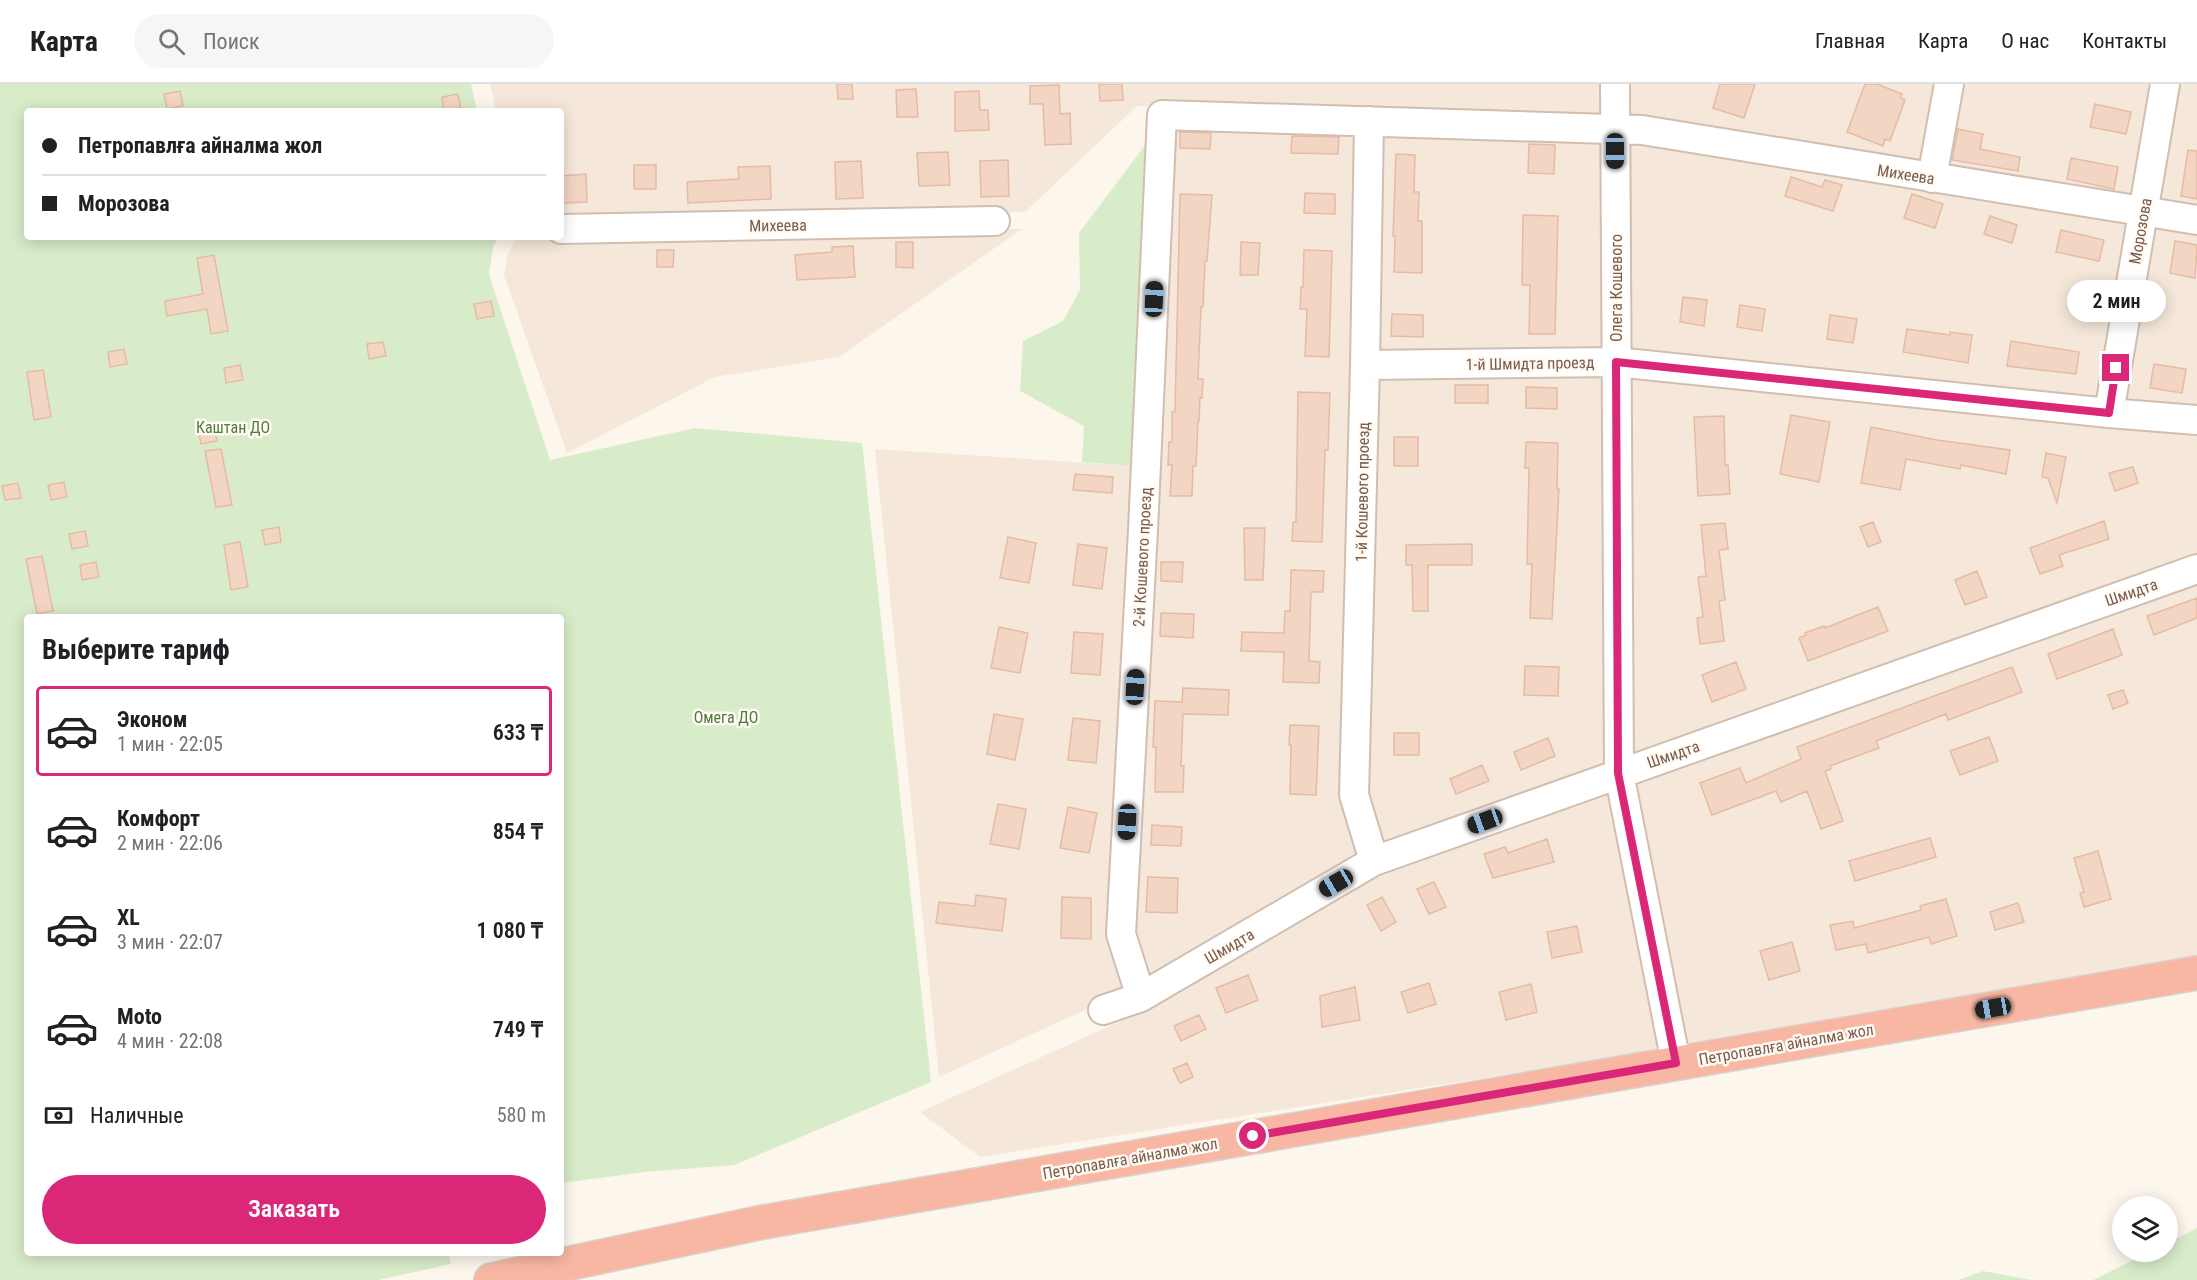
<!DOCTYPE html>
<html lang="ru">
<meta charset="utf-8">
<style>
body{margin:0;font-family:"Roboto Condensed",sans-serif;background:#f6f6f6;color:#202124;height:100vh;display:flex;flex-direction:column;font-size:22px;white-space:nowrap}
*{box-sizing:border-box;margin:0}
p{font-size:20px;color:#757577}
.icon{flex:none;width:33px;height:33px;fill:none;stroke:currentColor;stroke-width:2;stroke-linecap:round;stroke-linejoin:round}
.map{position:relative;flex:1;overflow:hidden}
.side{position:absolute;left:24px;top:530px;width:540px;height:642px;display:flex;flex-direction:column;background:#fff;border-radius:6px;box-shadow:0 3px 15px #0003}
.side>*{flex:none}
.banner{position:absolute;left:24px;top:24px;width:540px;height:132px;border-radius:6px;box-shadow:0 3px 15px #0003;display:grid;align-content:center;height:132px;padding:0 18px;background:#fff}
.controls{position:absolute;left:2112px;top:1112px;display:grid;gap:12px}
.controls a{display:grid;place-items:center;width:66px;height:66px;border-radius:50%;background:#fff;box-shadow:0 3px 15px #0003;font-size:30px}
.end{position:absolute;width:27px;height:27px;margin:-14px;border:8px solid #db2777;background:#fff;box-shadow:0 0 0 3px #fff}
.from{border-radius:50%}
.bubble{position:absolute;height:42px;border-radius:21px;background:#fff;box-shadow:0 3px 15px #0003;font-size:20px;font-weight:600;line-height:42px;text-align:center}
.car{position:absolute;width:18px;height:36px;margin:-18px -9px;border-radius:8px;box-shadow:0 0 4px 2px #0007;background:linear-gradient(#222 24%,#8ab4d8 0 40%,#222 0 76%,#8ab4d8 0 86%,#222 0)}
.banner b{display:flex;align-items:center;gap:21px;height:57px;font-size:22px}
.banner b+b{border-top:2px solid #e0e0e0}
.banner i{width:15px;height:15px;background:#202124}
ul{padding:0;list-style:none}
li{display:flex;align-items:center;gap:18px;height:90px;margin:0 12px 9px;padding:0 6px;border:3px solid transparent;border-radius:6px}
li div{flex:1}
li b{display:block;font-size:22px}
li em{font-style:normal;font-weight:600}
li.current{border-color:#db2777}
li>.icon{width:54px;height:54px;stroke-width:1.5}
h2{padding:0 18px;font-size:27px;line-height:72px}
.pay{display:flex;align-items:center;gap:15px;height:66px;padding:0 18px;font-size:22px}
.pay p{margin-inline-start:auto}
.cta{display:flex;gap:12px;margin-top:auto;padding:12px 18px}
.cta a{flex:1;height:69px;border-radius:36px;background:#db2777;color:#fff;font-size:24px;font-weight:600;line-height:69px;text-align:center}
header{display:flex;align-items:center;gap:36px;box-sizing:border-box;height:84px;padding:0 30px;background:#fff;border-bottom:2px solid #e0e0e0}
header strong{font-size:28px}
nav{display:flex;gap:33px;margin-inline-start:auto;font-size:21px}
.search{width:420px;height:54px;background:#f6f6f6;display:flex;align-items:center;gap:15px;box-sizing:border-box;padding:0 21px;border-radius:33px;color:#757577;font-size:22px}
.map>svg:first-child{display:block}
</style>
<header>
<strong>Карта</strong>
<div class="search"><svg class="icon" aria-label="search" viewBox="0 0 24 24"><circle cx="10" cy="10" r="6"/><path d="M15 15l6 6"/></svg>Поиск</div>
<nav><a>Главная</a><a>Карта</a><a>О нас</a><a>Контакты</a></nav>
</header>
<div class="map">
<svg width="2197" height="1196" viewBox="0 0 2197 1196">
<rect width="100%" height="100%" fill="#fdf6ec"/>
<path fill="#f5e8da" d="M490 0H1605V35L1137 22 1025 128 561 138V27H496Z
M1628 0H1936L1922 80 1628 33Z
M1961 0H2152L2132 115 1945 86Z
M2174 0H2197V128L2153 121Z
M1173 40 1359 44 1364 772 1147 895 1133 853Z
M1377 44 1605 53V269L1374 271Z
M1629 58 2131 137 2098 319 1629 269Z
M2152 141 2197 148V325L2123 318Z
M1022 145 839 273 715 293 567 369 504 191 508 169 517 153H561V150Z
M1375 288H1608L1607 681 1382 764 1363 712Z
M1627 288 2197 347V474L1634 669Z
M875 365 1135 382 1126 907 939 993Z
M2197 496V875L1688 965 1636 695Z
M1608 706 1662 966 980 1073 920 1028 1143 927 1380 789Z"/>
<path fill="#d8ecc9" d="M0 0H471L477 27H27V153H498L493 163 489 191 550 376 695 344 862 359 931 998 734 1081 645 1088 561 1099V532H27V1168H448L451 1180 378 1196H0Z
M1152 52 1135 382 1082 378 1084 342 1020 307 1023 257 1063 237 1080 206 1079 149Z
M2197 1144V1196H2093L2151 1167H2168V1159Z
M1983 1187 2031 1196H1959Z"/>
<path fill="#f3d5c3" stroke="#e6bba3" stroke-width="1.5" d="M837 0H852L853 15H838Z
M1099 0H1122L1123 16 1100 17Z
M1720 0H1755L1744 34 1713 24Z
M1865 0H1877L1902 10 1901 14 1905 16 1890 57 1885 55 1883 62 1847 48Z
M1059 1 1060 30 1070 29 1071 60 1045 61 1043 20H1030V2Z
M916 5 918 33H897L896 6Z
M180 7 183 22 167 25 164 10Z
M979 7 980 26H988L989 46 955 47V8Z
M458 10 461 25 444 27 442 13Z
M2095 20 2131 28 2126 50 2090 43Z
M1958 45 1983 50 1980 65 2020 73 2018 87 1952 76Z
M1180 48 1211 49 1210 65 1180 64Z
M1292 52 1339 53 1338 70 1291 69Z
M1529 60 1555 61 1554 90 1528 89Z
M2188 66 2197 67V115L2181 112Z
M948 68 950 101 919 102 917 69Z
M1396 70 1415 71 1414 108H1419L1418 137H1422V189L1394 188 1395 152H1393Z
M2071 74 2118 83 2114 105 2067 95Z
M1008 76 1009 112 981 113 980 77Z
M861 77 863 114 836 115 835 78Z
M634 81H656V105H634Z
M770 82 771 115 688 119 687 98 739 95 738 83Z
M586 90 587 118 561 119V92Z
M1791 93 1822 103 1825 96 1842 101 1833 127 1785 112Z
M1305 109 1335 110V130L1304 129Z
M1180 110 1212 111 1207 177H1205L1203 223H1201L1198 295H1203L1202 314H1200L1199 337H1198L1196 382H1193L1192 412H1170L1172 381H1168L1169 358H1172V328H1175Z
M1912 110 1943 120 1935 144 1904 134Z
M1523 131 1558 132 1555 250H1529L1530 201H1522Z
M1990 132 2017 141 2012 159 1984 150Z
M2061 146 2104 156 2099 177 2056 168Z
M2175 157 2197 161 2195 194 2170 189Z
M896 158H913V184L896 183Z
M1241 158 1260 159 1258 191H1240Z
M853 162 855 193 797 196 795 171 832 168V163Z
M657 166H674L673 183H657Z
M1304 166 1332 167 1329 273 1305 272 1307 225H1300L1301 203H1303Z
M214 171 228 247 211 250 207 225 167 232 165 217 203 210 197 174Z
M1683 213 1707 216 1704 242 1680 238Z
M491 217 494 232 477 235 474 220Z
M1740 221 1765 225 1762 247 1737 243Z
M1392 230 1423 231V253L1391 252Z
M1830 231 1857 235 1853 259 1827 255Z
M1907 245 1950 251V248L1972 251 1968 279 1903 268Z
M2011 257 2079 268 2076 290 2007 282Z
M383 258 386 272 369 275 367 260Z
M124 265 127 280 110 283 108 268Z
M2154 280 2186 285 2182 309 2150 304Z
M240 281 243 296 226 299 224 284Z
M43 286 51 333 34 336 27 288Z
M1455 301H1488V319H1455Z
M1526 303 1557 304V325L1526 324Z
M1298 308 1330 309 1328 366H1325L1322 458 1292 457 1293 438H1296Z
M1791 331 1830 338 1819 398 1780 390Z
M1724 332 1725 381H1728L1730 410 1698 412 1694 333Z
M214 342 217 357 201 360 198 345Z
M1871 343 1937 356 2010 366 2006 390 1961 381 1960 385 1906 375 1900 406 1861 399Z
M1394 353H1418V382H1394Z
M1526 358 1558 359 1557 405H1559L1552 535 1530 534 1532 480H1527L1529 384H1525Z
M221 365 232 421 216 423 205 367Z
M2046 369 2066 373 2057 419 2048 394 2042 393Z
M2133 383 2138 399 2115 407 2109 389Z
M1075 390 1113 393 1112 409 1073 406Z
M64 398 67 413 51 416 48 401Z
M18 399 21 414 5 416 2 402Z
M2104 437 2109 455 2059 471 2063 482 2040 490 2030 464Z
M1873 438 1881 458 1868 463 1860 443Z
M1725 439 1728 465 1719 466 1725 516 1719 517 1724 557 1700 560 1697 534 1703 533 1698 493 1706 492 1701 441Z
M279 443 281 458 265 461 262 446Z
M1244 444H1265L1263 496H1245Z
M85 447 88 462 72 465 69 450Z
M1008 453 1036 459 1029 499 1000 494Z
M240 458 248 503 231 506 224 461Z
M1078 460 1107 464 1102 505 1073 501Z
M1472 460V481H1428V527H1413L1412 481H1406V461Z
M42 472 53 527 37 530 26 475Z
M96 478 99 493 82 496 80 481Z
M1161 478H1183L1182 498 1161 497Z
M1291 486 1324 487 1323 508H1311L1309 577 1320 578 1319 599 1283 598 1284 568 1241 567 1242 548 1284 549 1285 527H1290Z
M1977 487 1987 513 1965 521 1955 496Z
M2197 514V534L2154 551 2147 532Z
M1878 523 1888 547 1808 577 1799 554 1806 551 1805 549 1824 542 1825 544Z
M1161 529 1194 530 1193 554 1160 552Z
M999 543 1028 549 1020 589 991 584Z
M2113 545 2122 571 2057 595 2048 570Z
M1074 548 1103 550 1100 591 1071 589Z
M1736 578 1746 605 1712 618 1702 591Z
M1525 582 1559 583 1558 612 1524 611Z
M2012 583 2022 608 1948 636 1946 630 1876 657 1879 664 1830 682 1831 685 1825 687 1843 737 1821 745 1807 707 1781 718 1776 707 1712 731 1700 699 1740 684 1746 699 1801 675 1797 663Z
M1183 604 1229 606 1228 631 1183 630 1181 682H1184L1183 708H1155L1156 663H1153L1155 617 1182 618Z
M2123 606 2128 619 2113 625 2108 611Z
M994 630 1023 635 1015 676 987 670Z
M1073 634 1100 637 1096 679 1068 676Z
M1290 641 1319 642 1316 711 1290 710 1291 661H1289Z
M1394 649H1419V671H1394Z
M1989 653 1998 677 1960 691 1950 667Z
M1548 654 1555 672 1521 686 1514 668Z
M1482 681 1489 697 1456 710 1450 695Z
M998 720 1026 725 1019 765 990 760Z
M1068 723 1097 729 1089 769 1060 764Z
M1152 741 1182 743 1181 762 1151 761Z
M1930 754 1936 773 1855 797 1849 777Z
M1547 755 1554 778 1493 794 1484 770 1505 763 1508 769Z
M2098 767 2111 815 2084 823 2080 809 2084 808 2074 774Z
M1148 793 1178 794 1177 829 1146 828Z
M1434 798 1446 823 1429 830 1417 805Z
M976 811 1006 815 1002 847 936 839 939 818 975 822Z
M1062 813 1091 814V855L1061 854Z
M1382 813 1396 838 1381 847 1367 821Z
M1946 815 1957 852 1931 860 1929 853 1868 869 1866 860 1836 866 1830 841 1853 837 1854 844 1921 826 1920 822Z
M2018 819 2024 838 1995 846 1990 828Z
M1577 842 1582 868 1552 874 1547 848Z
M1792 858 1800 887 1769 896 1760 867Z
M1248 891 1258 916 1226 929 1216 904Z
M1429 899 1436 920 1408 929 1401 908Z
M1531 900 1537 928 1506 936 1499 908Z
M1355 903 1360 936 1322 943 1320 912Z
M1199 931 1206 945 1181 957 1174 942Z
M1187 979 1193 993 1180 999 1173 985Z"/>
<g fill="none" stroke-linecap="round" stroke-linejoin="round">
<g stroke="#d1beb0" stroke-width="32">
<path id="minor" d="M1615 0 1619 689 1676 979
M1369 37 1365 281 1354 711 1374 777
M1932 94 1949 0
M561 145 995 137
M1365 281 1616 278 2109 329 2197 336
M2109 329 2165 0
M1141 913 1121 850 1143 446 1162 31 1642 46 2197 136
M1103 926 1141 913 1374 777 2197 485"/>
</g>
<g stroke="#dad1cd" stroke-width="36">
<path id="highway" d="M491 1196 763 1138 2197 889"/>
</g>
<use href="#minor" stroke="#fff" stroke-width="28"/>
<use href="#highway" stroke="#f7b7a3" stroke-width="33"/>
</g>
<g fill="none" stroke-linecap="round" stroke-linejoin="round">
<path stroke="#db2777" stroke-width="8" d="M1253 1052 1676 979 1618 689 1616 278 2109 329 2116 284"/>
</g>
<g text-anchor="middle" stroke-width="5" stroke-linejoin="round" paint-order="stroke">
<g font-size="16" fill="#7a5c4d" stroke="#fffaf3">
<text transform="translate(1906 90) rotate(9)" y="6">Михеева</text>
<text transform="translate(778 141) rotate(-1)" y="6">Михеева</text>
<text transform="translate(2140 147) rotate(-80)" y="6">Морозова</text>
<text transform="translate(1616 204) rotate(-90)" y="6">Олега Кошевого</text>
<text transform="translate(1530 279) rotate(-1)" y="6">1-й Шмидта проезд</text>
<text transform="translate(1362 408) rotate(-89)" y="6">1-й Кошевого проезд</text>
<text transform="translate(1142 473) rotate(-87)" y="6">2-й Кошевого проезд</text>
<text transform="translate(2131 508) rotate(-19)" y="6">Шмидта</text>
<text transform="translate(1673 670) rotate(-19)" y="6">Шмидта</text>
<text transform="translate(1229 862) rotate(-30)" y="6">Шмидта</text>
<text transform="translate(1786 960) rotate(-10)" y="6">Петропавлға айналма жол</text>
<text transform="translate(1130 1074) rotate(-10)" y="6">Петропавлға айналма жол</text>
</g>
<g font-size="16" fill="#537a41" stroke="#fffaf3">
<text x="233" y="349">Каштан ДО</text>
<text x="726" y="639">Омега ДО</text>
</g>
</g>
</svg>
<div class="controls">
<a><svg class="icon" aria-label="layers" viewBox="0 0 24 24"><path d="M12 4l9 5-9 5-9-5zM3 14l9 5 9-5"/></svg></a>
</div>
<i class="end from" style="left:1253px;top:1052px"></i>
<i class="end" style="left:2116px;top:284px"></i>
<div class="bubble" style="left:2067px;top:196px;width:99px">2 мин</div>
<i class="car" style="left:1615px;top:67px;rotate:180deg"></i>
<i class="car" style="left:1154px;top:215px;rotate:2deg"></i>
<i class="car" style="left:1135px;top:603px;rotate:3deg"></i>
<i class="car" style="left:1485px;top:737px;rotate:250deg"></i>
<i class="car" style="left:1127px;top:738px;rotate:183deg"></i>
<i class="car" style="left:1336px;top:799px;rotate:240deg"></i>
<i class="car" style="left:1993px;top:924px;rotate:260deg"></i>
<div class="banner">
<b><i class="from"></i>Петропавлға айналма жол</b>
<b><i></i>Морозова</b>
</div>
<section class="side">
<h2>Выберите тариф</h2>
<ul>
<li class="current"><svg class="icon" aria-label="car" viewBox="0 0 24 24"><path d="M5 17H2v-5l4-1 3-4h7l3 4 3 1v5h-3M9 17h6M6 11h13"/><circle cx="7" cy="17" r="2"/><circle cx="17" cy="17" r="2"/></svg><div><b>Эконом</b><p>1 мин · 22:05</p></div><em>633 ₸</em></li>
<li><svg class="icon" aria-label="car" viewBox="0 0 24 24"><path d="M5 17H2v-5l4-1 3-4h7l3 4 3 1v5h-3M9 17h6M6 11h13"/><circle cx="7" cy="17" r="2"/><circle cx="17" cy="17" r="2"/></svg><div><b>Комфорт</b><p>2 мин · 22:06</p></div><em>854 ₸</em></li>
<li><svg class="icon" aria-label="car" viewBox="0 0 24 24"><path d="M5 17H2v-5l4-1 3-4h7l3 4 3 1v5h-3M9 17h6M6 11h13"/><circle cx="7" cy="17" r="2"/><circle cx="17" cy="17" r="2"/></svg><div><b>XL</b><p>3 мин · 22:07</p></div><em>1 080 ₸</em></li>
<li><svg class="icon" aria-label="car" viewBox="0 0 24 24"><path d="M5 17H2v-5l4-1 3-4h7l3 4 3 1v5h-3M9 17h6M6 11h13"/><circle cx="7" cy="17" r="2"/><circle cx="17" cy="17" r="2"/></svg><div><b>Moto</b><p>4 мин · 22:08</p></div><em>749 ₸</em></li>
</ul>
<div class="pay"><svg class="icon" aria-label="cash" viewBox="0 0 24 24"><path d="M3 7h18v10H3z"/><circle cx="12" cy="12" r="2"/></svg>Наличные<p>580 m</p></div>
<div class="cta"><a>Заказать</a></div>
</section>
</div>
